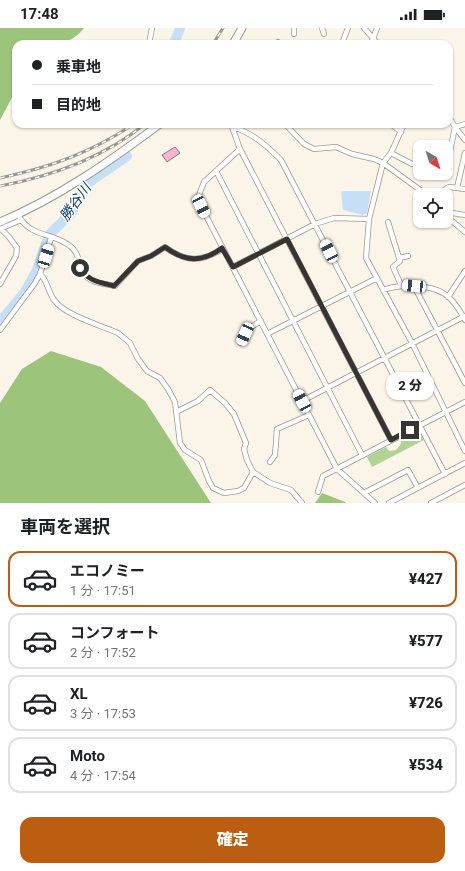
<!DOCTYPE html>
<html lang="ja">
<meta charset="utf-8">
<style>
body{margin:0;font-family:Roboto,"Noto Sans JP",sans-serif;background:#f6f6f6;color:#202124;height:100vh;display:flex;flex-direction:column;font-size:15px;white-space:nowrap}
*{box-sizing:border-box;margin:0}
p{font-size:13px;color:#757577}
.icon{flex:none;width:22px;height:22px;fill:none;stroke:currentColor;stroke-width:2;stroke-linecap:round;stroke-linejoin:round}
.map{position:relative;height:475px;overflow:hidden}
.panel{display:flex;flex-direction:column;background:#fff;flex:1}
.panel>*{flex:none}
.top-card{position:absolute;left:12px;top:12px;width:441px;height:88px;border-radius:12px;box-shadow:0 1px 3px #0004;display:grid;align-content:center;height:88px;padding:0 20px;background:#fff}
.needle{width:26px;rotate:141deg}
.buttons{position:absolute;left:413px;top:112px;display:grid;gap:8px}
.buttons a{display:grid;place-items:center;width:40px;height:40px;border-radius:8px;background:#fff;box-shadow:0 1px 3px #0004;font-size:20px}
.end{position:absolute;width:18px;height:18px;margin:-9px;border:5px solid #363430;background:#fff;box-shadow:0 0 0 2px #fff}
.from{border-radius:50%}
.bubble{position:absolute;height:28px;border-radius:12px;background:#fff;box-shadow:0 1px 3px #0004;font-size:13px;font-weight:800;line-height:28px;text-align:center}
.car{position:absolute;width:12px;height:24px;margin:-12px -6px;border-radius:5px;box-shadow:0 0 3px 1px #0007;background:linear-gradient(#fff 24%,#345 0 40%,#fff 0 76%,#345 0 86%,#fff 0)}
.top-card b{display:flex;align-items:center;gap:14px;height:38px;font-size:15px}
.top-card b+b{border-top:1px solid #e0e0e0}
.top-card i{width:10px;height:10px;background:#202124}
ul{padding:0;list-style:none}
li{display:flex;align-items:center;gap:12px;height:56px;margin:0 8px 6px;padding:0 12px;border:2px solid #e0e0e0;border-radius:12px}
li div{flex:1}
li b{display:block;font-size:15px}
li em{font-style:normal;font-weight:800}
li.active{border-color:#bc5e11}
li>.icon{width:36px;height:36px;stroke-width:1.5}
h2{padding:0 20px;font-size:18px;line-height:48px}
.action{display:flex;gap:8px;margin-top:auto;padding:8px 20px}
.action a{flex:1;height:46px;border-radius:12px;background:#bc5e11;color:#fff;font-size:16px;font-weight:800;line-height:46px;text-align:center}
.status{display:flex;justify-content:space-between;align-items:center;height:28px;padding:0 20px;background:#fff;direction:ltr}
.status svg{height:11px;fill:currentColor}
.map>svg:first-child{display:block}
</style>
<div class="status"><b>17:48</b><svg viewBox="0 0 49 12"><path d="M0 12V9h3v3zM5 12V6h3v6zM10 12V3h3v9zM15 12V0h3v12zM26 1h20v11H26zM47 4h2v5h-2z"/></svg></div>
<div class="map">
<svg width="465" height="475" viewBox="0 0 465 475">
<rect width="100%" height="100%" fill="#faf4e9"/>
<path fill="#b1d495" d="M416 403 420 405 424 412 372 439 367 429 386 419 389 423 396 422 401 416V412Z"/>
<path fill="#9cc47b" d="M0 0H84C68 22 40 16 16 16V62L0 92Z
M51 323 101 339 145 373 211 475H0V375L22 341Z
M322 465 345 474 346 475H315Z"/>
<path fill="#c6dff7" d="M345 163H371L367 185 363 187 343 182 341 164Z"/>
<g fill="none" stroke-linecap="round" stroke-linejoin="round">
<path stroke="#c6dff7" stroke-width="10" d="M174 16 180 0
M0 294 25 264 37 242 49 207 72 184 89 154 127 128"/>
</g>
<path fill="#fab3c8" stroke="#867a7d" d="M175 119 180 125 167 134 162 127Z"/>
<g fill="none" stroke-linecap="round" stroke-linejoin="round">
<g stroke="#9d988e" stroke-width="6">
<path id="minor" d="M322 0 324 6
M364 0 378 16
M294 6V0
M149 16 152 0
M277 16 278 14
M344 16 343 13 348 0
M371 16 377 0
M449 89 455 99 465 96
M231 96 240 121 391 412
M285 96 304 116 314 121 336 119 352 126 374 131 383 135 427 167
M391 96 401 104
M404 96 391 125 383 135 369 191 366 230 412 315 465 423
M231 98C252 105 265 116 281 132L445 446
M455 99 465 112
M240 121 204 154 199 167 201 178 337 441 375 475
M391 125 412 136
M448 133 455 99
M216 143 362 427
M457 160 465 125
M436 167 449 159 465 161
M446 184 465 187
M18 187C31 210 52 204 70 218 83 227 76 246 93 253 100 256 108 256 115 258L138 233 151 228 165 219C185 234 202 235 223 220
M446 188 465 204
M388 194 400 233 393 239 401 257
M0 201 21 192
M399 230 408 228
M233 239 315 196 334 190 369 191
M40 246C48 253 48 265 55 273 65 287 102 298 118 305L130 315 138 331 147 343 160 350 168 361 175 374 180 415 185 422 201 432 209 453 213 460 224 465 238 463 244 460 253 444
M0 256 16 228 17 220 9 209 1 201
M414 258 465 355
M383 262C394 258 403 258 414 258 441 259 452 267 465 292
M448 269 465 243
M0 302 35 255 40 246 51 210
M267 306 377 250
M241 315 251 299 261 293
M302 373 465 288
M176 384 198 373 210 362 225 375 234 386 246 415 244 421 247 432 253 444 270 455 291 462 302 475
M270 434 275 427 277 401 309 387
M318 464 323 448 465 374
M364 465 408 442 418 460
M389 475 465 435
M431 475 465 457"/>
</g>
<g stroke="#9d988e" stroke-width="9">
<path id="secondary" d="M233 16 242 0
M0 194C58 170 110 133 160 96"/>
</g>
<use href="#minor" stroke="#fff" stroke-width="4.5"/>
<use href="#secondary" stroke="#fff" stroke-width="7"/>
<g stroke="#9b9790" stroke-width="3">
<path id="rail" d="M213 16 223 0
M0 150C51 139 90 125 134 96
M0 158C53 148 103 130 145 96"/>
</g>
<use href="#rail" stroke="#fff" stroke-width="1.5" stroke-dasharray="4.5" stroke-linecap="butt"/>
</g>
<g fill="none" stroke-linecap="round" stroke-linejoin="round">
<path stroke="#363430" stroke-width="5" d="M80 240C89 254 100 254 114 258L138 233 151 228 165 219C185 234 202 235 222 220L233 239 287 211 391 412 410 402"/>
</g>
<g text-anchor="middle" stroke-width="3" stroke-linejoin="round" paint-order="stroke">
<g font-size="14" font-style="italic" fill="#05355b" stroke="#fff">
<text transform="translate(75 174) rotate(-54)" y="5">勝谷川</text>
</g>
</g>
</svg>
<div class="buttons">
<a><svg class="needle" viewBox="-14 -14 28 28"><path d="M0-13l5 13h-10z" fill="#e53935"/><path d="M0 13l5-13h-10z" fill="#757577"/></svg></a>
<a><svg class="icon" aria-label="locate" viewBox="0 0 24 24"><circle cx="12" cy="12" r="6"/><path d="M12 2v4M12 18v4M2 12h4M18 12h4"/></svg></a>
</div>
<i class="end from" style="left:80px;top:240px"></i>
<i class="end" style="left:410px;top:402px"></i>
<div class="bubble" style="left:386px;top:344px;width:48px">2 分</div>
<i class="car" style="left:201px;top:178px;rotate:154deg"></i>
<i class="car" style="left:329px;top:223px;rotate:333deg"></i>
<i class="car" style="left:46px;top:228px;rotate:17deg"></i>
<i class="car" style="left:414px;top:258px;rotate:275deg"></i>
<i class="car" style="left:245px;top:306px;rotate:204deg"></i>
<i class="car" style="left:302px;top:373px;rotate:332deg"></i>
<div class="top-card">
<b><i class="from"></i>乗車地</b>
<b><i></i>目的地</b>
</div>
</div>
<section class="panel">
<h2>車両を選択</h2>
<ul>
<li class="active"><svg class="icon" aria-label="car" viewBox="0 0 24 24"><path d="M5 17H2v-5l4-1 3-4h7l3 4 3 1v5h-3M9 17h6M6 11h13"/><circle cx="7" cy="17" r="2"/><circle cx="17" cy="17" r="2"/></svg><div><b>エコノミー</b><p>1 分 · 17:51</p></div><em>¥427</em></li>
<li><svg class="icon" aria-label="car" viewBox="0 0 24 24"><path d="M5 17H2v-5l4-1 3-4h7l3 4 3 1v5h-3M9 17h6M6 11h13"/><circle cx="7" cy="17" r="2"/><circle cx="17" cy="17" r="2"/></svg><div><b>コンフォート</b><p>2 分 · 17:52</p></div><em>¥577</em></li>
<li><svg class="icon" aria-label="car" viewBox="0 0 24 24"><path d="M5 17H2v-5l4-1 3-4h7l3 4 3 1v5h-3M9 17h6M6 11h13"/><circle cx="7" cy="17" r="2"/><circle cx="17" cy="17" r="2"/></svg><div><b>XL</b><p>3 分 · 17:53</p></div><em>¥726</em></li>
<li><svg class="icon" aria-label="car" viewBox="0 0 24 24"><path d="M5 17H2v-5l4-1 3-4h7l3 4 3 1v5h-3M9 17h6M6 11h13"/><circle cx="7" cy="17" r="2"/><circle cx="17" cy="17" r="2"/></svg><div><b>Moto</b><p>4 分 · 17:54</p></div><em>¥534</em></li>
</ul>
<div class="action"><a>確定</a></div>
</section>
